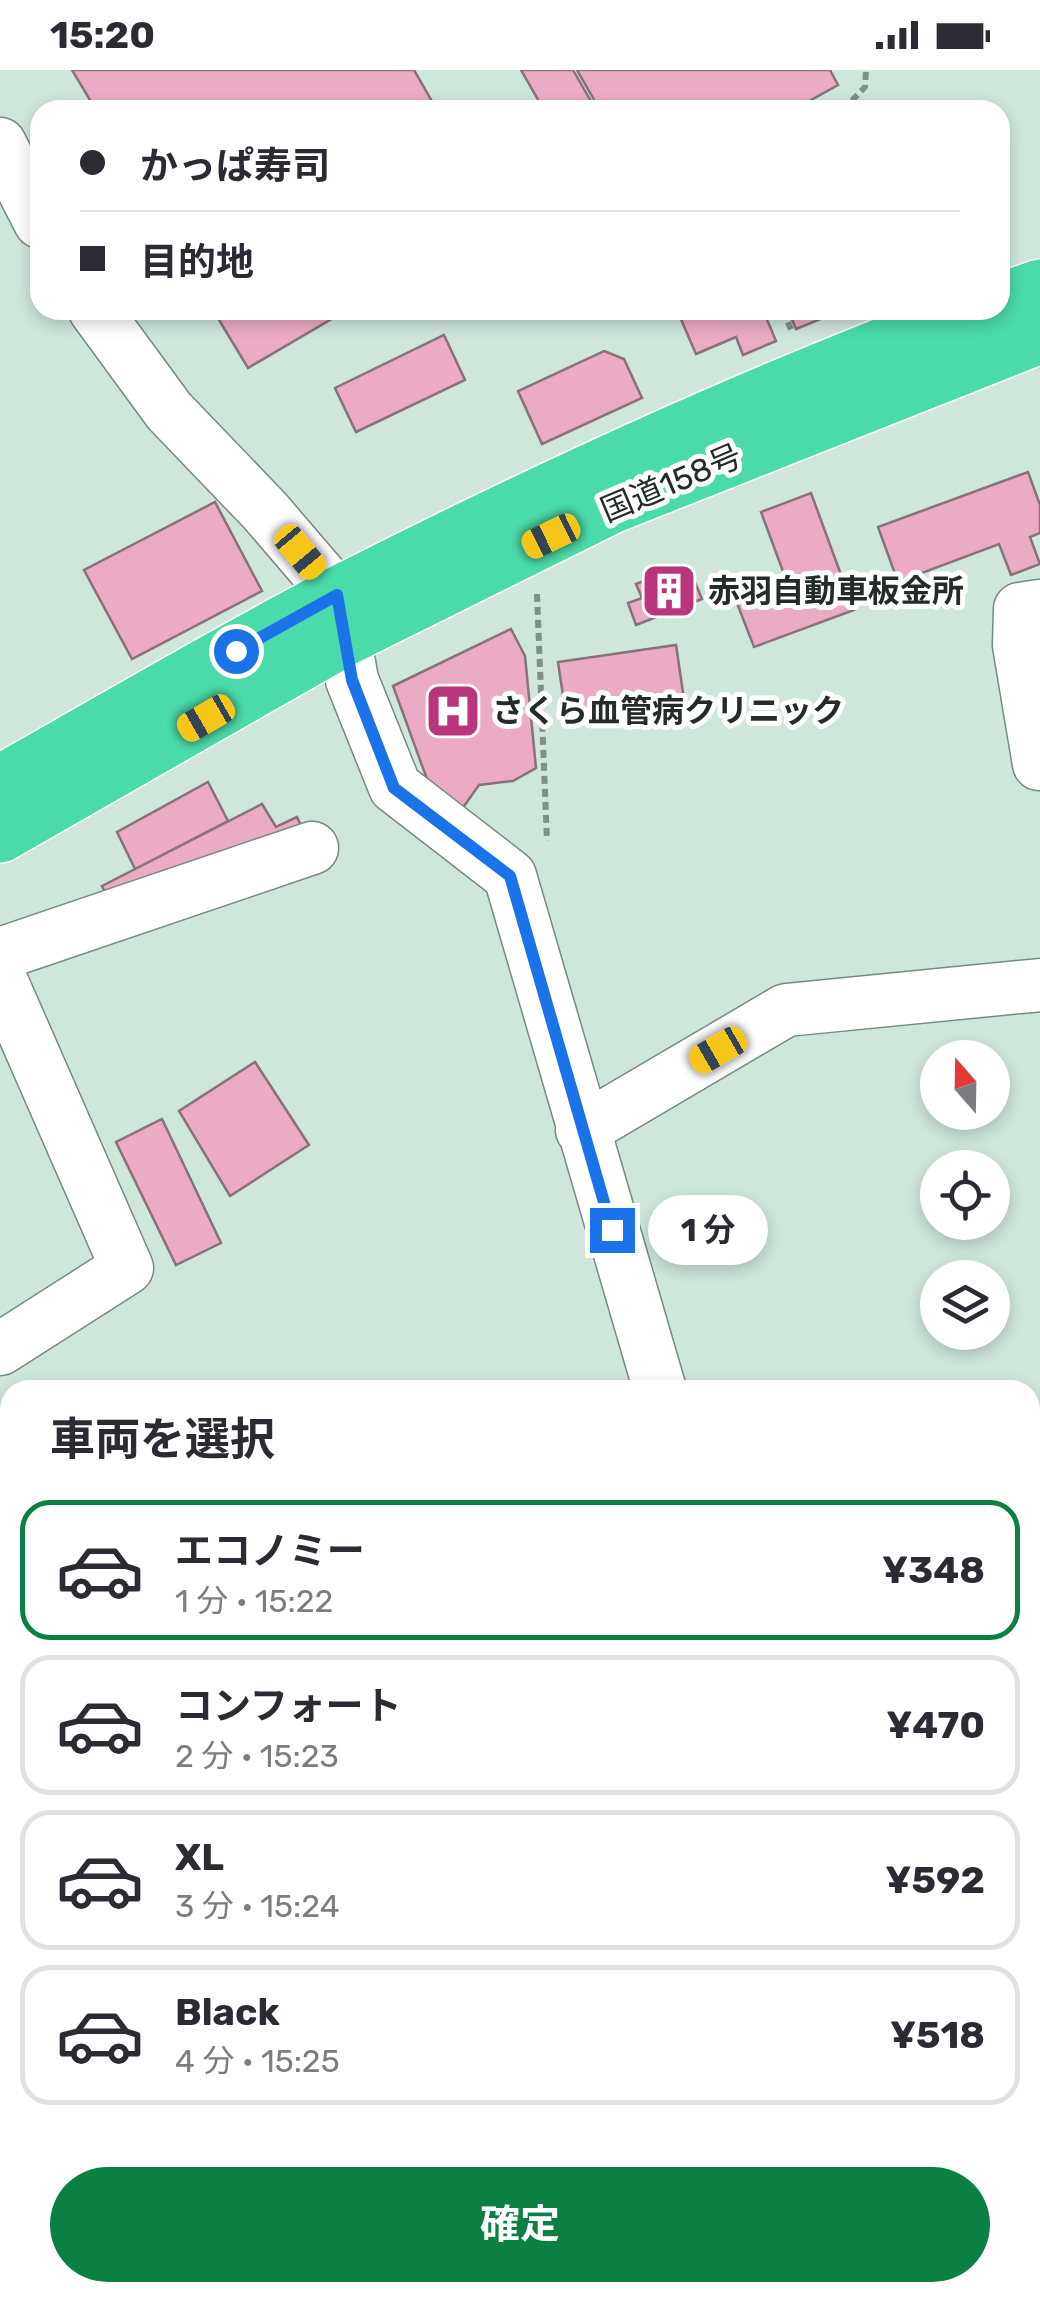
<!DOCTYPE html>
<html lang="ja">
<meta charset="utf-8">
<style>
body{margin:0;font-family:Rubik,"Noto Sans JP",sans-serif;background:#f7f7f7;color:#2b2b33;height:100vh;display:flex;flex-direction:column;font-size:38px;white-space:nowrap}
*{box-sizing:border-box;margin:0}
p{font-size:32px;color:#7c7c81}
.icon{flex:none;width:55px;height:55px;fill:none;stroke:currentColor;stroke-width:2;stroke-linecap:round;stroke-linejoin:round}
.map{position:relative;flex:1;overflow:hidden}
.sheet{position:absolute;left:0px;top:1310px;width:1040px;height:922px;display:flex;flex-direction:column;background:#fff;border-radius:30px 30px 0 0;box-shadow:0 5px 15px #0003}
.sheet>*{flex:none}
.banner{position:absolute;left:30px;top:30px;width:980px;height:220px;border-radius:30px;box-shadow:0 5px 15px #0003;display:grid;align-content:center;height:220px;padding:0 50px;background:#fff}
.needle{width:65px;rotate:340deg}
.tools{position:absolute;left:920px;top:970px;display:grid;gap:20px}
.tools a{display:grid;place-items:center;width:90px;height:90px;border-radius:50%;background:#fff;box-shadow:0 5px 15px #0003;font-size:50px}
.end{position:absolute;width:45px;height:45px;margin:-22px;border:12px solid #1a73e8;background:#fff;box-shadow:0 0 0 5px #fff}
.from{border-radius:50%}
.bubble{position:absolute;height:70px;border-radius:35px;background:#fff;box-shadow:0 5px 15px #0003;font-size:32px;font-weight:700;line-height:70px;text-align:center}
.car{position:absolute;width:30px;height:60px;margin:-30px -15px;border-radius:12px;box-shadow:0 0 8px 2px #0007;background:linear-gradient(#f5c518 24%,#345 0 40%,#f5c518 0 76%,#345 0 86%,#f5c518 0)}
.banner b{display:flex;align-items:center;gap:35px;height:95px;font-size:38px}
.banner b+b{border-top:2px solid #e1e1e2}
.banner i{width:25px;height:25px;background:#2b2b33}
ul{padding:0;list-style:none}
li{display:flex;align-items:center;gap:30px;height:140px;margin:0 20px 15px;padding:0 30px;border:5px solid #e1e1e2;border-radius:30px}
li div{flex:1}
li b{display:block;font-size:38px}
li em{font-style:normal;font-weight:700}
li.current{border-color:#0b8043}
li>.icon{width:90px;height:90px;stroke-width:1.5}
h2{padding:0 50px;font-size:45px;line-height:120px}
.button{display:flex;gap:20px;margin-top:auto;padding:20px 50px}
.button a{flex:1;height:115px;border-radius:60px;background:#0b8043;color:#fff;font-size:40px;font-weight:700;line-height:115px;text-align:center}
.status{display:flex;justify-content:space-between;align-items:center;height:70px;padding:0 50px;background:#fff;direction:ltr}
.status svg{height:28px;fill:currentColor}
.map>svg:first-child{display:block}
</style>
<div class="status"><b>15:20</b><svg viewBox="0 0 49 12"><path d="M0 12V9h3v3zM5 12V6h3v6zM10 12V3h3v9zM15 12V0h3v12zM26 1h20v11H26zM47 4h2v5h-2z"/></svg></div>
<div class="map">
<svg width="1040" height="2231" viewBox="0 0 1040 2231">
<rect width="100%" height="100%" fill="#cfe6db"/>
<path fill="#ebabc4" stroke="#87727a" stroke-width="2.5" d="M72 0H414L437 40H96Z
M521 0H573L596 40H544Z
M577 0H830L838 15 793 40H600Z
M213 240H347L248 298Z
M677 240H763L776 271 743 285 736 267 696 284Z
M788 240H828L830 245 796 259Z
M444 265 465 310 356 362 335 318Z
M604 281 624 289 642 328 542 374 518 321Z
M1028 402 1040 435V463L1030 467 1040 494 1011 505 999 474 898 512 878 457Z
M811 423 854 540 754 577 733 523 784 504 761 442Z
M215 432 262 521 132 589 84 500Z
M690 500 702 529 636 555 628 533 642 528 636 514 654 507 656 513Z
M511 559 525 586 536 698 513 711 479 715 462 739 431 720 393 616Z
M676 575 684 629 566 646 558 592Z
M208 712 228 751 135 799 117 762Z
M262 734 276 757 297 747 306 767 108 828 102 816Z
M255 992 309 1075 230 1126 179 1041Z
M162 1049 221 1173 176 1195 116 1072Z"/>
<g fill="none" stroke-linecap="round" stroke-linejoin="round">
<g stroke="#758b81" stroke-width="55">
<path id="minor" d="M0 74 40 152
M95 240 169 341 265 441 337 525 352 610 395 717 510 806 660 1320
M1039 694 1019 575 1020 539 1040 536
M0 884 312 778
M0 908 127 1198 0 1279
M582 1060 786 940 1040 915
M1030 1413 1040 1411
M0 2158 10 2180
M168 2222 172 2231
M796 2222 798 2231"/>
</g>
<g stroke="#fff" stroke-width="58">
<path id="highway" d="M1000 231 1040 217
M0 713C112 650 224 583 338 524 545 419 759 320 976 240
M0 765 343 569 611 436 1040 266"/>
</g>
<path stroke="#809089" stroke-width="6" stroke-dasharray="8 5" stroke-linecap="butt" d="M843 40 865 17 866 0
M783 240 792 262
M537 524 547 771"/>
<use href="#minor" stroke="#fff" stroke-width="52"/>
<use href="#highway" stroke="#4bdaa9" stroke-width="55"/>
<g stroke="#707f78" stroke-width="11">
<path id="rail" d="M1030 2165 1040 2157
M1030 2213 1040 2205
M952 2231 962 2222
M1009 2231 1019 2222"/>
</g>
<use href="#rail" stroke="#fff" stroke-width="8" stroke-dasharray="22" stroke-linecap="butt"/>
</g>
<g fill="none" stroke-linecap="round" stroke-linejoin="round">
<path stroke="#1a73e8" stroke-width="12" d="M236 581 337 525 352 610 394 718 510 806 612 1160"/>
</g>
<defs>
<g id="building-square" transform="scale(2.875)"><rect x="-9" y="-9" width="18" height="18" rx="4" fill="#ba3579" stroke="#fff"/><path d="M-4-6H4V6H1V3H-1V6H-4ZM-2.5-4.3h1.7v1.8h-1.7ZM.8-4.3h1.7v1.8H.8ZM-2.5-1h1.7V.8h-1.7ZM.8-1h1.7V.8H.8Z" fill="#fff"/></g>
<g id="hospital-square" transform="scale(2.875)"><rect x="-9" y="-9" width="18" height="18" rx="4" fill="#ba3579" stroke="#fff"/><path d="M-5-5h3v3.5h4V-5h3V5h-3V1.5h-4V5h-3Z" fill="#fff"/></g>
</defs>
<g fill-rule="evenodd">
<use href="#building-square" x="669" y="521"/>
<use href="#hospital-square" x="453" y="641"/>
</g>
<g text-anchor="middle" stroke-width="10" stroke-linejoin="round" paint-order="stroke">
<g font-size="32" fill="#232c28" stroke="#fff">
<text transform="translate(671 413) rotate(-23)" y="11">国道158号</text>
</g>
<g font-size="32" font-weight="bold" fill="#232c28" stroke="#fff" text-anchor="start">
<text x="708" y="532">赤羽自動車板金所</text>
<text x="492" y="652">さくら血管病クリニック</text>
</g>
</g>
</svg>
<div class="tools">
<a><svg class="needle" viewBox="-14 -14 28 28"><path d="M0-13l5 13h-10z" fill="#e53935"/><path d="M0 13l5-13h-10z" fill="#7c7c81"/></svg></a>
<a><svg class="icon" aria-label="locate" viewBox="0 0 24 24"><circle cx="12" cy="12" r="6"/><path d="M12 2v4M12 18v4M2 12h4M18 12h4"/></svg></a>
<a><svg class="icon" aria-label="layers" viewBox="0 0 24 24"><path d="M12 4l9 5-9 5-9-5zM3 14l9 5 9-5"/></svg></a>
</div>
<i class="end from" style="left:236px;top:581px"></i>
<i class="end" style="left:612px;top:1160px"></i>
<div class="bubble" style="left:648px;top:1125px;width:120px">1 分</div>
<i class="car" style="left:551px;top:466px;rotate:244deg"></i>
<i class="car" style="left:300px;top:482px;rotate:140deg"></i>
<i class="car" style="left:206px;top:648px;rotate:240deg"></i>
<i class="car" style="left:718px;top:980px;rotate:240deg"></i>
<div class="banner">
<b><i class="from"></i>かっぱ寿司</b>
<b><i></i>目的地</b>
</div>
<section class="sheet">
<h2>車両を選択</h2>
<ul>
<li class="current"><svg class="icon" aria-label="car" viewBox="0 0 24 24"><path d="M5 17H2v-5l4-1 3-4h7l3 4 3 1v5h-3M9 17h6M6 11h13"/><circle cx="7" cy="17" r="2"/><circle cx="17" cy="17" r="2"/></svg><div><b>エコノミー</b><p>1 分 · 15:22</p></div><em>¥348</em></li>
<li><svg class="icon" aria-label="car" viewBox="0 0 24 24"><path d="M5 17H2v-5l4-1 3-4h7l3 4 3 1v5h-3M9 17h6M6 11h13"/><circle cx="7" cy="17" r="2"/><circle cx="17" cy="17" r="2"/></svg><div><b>コンフォート</b><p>2 分 · 15:23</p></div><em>¥470</em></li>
<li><svg class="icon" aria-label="car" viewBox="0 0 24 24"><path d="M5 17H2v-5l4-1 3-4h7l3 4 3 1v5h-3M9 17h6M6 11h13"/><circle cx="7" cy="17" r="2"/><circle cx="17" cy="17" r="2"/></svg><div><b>XL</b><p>3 分 · 15:24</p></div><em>¥592</em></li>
<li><svg class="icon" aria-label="car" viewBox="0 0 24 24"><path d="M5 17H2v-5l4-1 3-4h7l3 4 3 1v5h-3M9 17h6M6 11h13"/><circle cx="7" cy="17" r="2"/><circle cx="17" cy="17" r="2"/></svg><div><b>Black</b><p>4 分 · 15:25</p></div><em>¥518</em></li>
</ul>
<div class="button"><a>確定</a></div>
</section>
</div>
